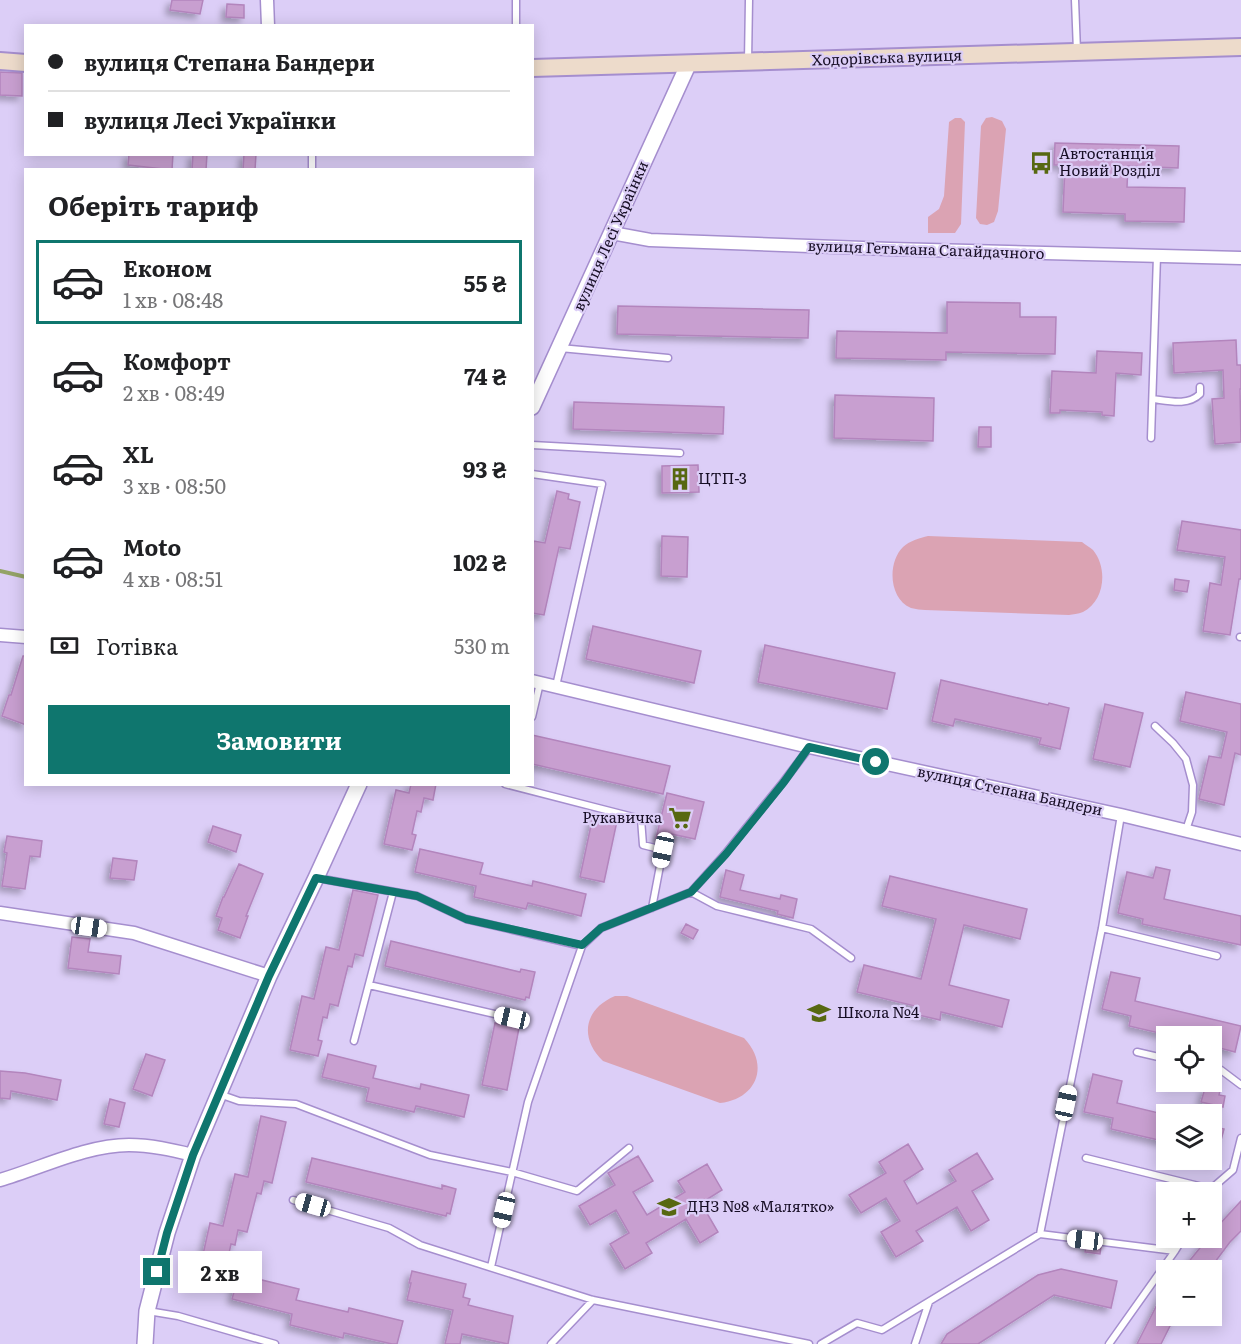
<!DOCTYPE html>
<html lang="uk">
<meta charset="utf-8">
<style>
body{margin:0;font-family:Literata,serif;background:#f2f2f2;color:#202124;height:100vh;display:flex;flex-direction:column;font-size:22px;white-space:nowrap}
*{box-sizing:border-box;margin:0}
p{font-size:20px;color:#757577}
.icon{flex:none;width:33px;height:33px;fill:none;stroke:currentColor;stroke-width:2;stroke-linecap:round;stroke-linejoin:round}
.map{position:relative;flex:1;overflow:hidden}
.sheet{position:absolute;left:24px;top:168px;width:510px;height:618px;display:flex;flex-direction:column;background:#fff;border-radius:0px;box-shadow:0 3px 15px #0003}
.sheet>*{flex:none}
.guide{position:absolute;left:24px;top:24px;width:510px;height:132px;border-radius:0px;box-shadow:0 3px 15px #0003;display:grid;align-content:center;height:132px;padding:0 24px;background:#fff}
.controls{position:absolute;left:1156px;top:1026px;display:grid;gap:12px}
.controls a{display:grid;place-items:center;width:66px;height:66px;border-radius:0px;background:#fff;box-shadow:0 3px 15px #0003;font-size:30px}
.end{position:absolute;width:27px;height:27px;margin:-14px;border:8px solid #0f766e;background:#fff;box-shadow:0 0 0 3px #fff}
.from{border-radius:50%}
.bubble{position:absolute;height:42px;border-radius:0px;background:#fff;box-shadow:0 3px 15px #0003;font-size:20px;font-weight:700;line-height:42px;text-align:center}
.car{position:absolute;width:18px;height:36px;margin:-18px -9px;border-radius:8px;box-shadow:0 0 4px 2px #0007;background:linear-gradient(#fff 24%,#345 0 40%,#fff 0 76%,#345 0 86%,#fff 0)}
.guide b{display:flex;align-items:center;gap:21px;height:57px;font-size:22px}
.guide b+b{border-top:2px solid #e0e0e0}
.guide i{width:15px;height:15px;background:#202124}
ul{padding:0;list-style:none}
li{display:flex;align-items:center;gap:18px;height:84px;margin:0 12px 9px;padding:0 12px;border:3px solid transparent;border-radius:0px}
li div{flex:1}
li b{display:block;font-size:22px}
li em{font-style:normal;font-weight:700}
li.on{border-color:#0f766e}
li>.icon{width:54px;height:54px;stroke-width:1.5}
h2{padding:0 24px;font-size:27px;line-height:72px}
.pay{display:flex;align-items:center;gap:15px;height:66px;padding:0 24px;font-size:22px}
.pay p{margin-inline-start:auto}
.cta{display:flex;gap:12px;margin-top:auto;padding:12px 24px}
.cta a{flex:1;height:69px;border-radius:0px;background:#0f766e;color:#fff;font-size:24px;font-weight:700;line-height:69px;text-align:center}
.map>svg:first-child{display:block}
</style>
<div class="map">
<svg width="1241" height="1344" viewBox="0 0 1241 1344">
<defs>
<filter id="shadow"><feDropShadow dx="-4.5" dy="4.5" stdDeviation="3" flood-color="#0004"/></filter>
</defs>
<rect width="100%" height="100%" fill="#dccef7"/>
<path fill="#dba3b3" d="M992 117 1002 121 1006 129 998 211 994 222 987 225 980 224 976 218 981 126 986 118Z
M955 118H961L965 122 961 224 955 233H928V217L939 209 944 196 949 122Z
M928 536 1082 542C1085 545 1090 547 1093 550 1108 568 1105 601 1083 612 1078 614 1073 614 1069 615L925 610C921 610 916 609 911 608 889 599 887 563 903 547 909 541 920 538 928 536Z
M615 996H627L744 1038C770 1065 757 1099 720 1103L603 1061C579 1038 584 1009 615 996Z"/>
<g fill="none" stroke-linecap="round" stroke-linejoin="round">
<path stroke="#94a368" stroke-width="4" d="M0 571 26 577"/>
</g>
<path fill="#c89fd0" stroke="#b385bd" stroke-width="1.5" filter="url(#shadow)" d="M172 0H203L200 14 170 10Z
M227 4 244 5V18L226 17Z
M0 72 22 73V96L0 95Z
M1055 143 1179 146 1178 168 1128 166 1127 187 1185 188 1184 222 1125 221V214L1063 212 1065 165H1054Z
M129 154H173L172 170 128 165Z
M193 154H207L206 170H192Z
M244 154H256L255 170H243Z
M947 302 1020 303V317H1056L1055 354 946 352V360L836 358 837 331 947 333Z
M618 306 809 310 808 338 617 334Z
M1236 340 1237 365H1241V389H1240L1241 442 1215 444 1212 399 1224 398 1223 370 1174 373 1173 343Z
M1097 351 1142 353 1141 375 1116 373 1114 416 1102 415V412L1060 410V413H1050L1052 371 1096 373Z
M835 395 934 398 933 441 834 438Z
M574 402 724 407 723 434 573 429Z
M979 427H991V447H978Z
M698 465 699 492 662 493V466Z
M557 491 569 494 568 499 580 502 570 549 559 547 544 615 532 613V548L534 541 545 543Z
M1182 521 1241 530V579H1239L1230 635 1203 631 1210 583 1221 585 1225 557 1177 550Z
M662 536 688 537 687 577 661 576Z
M1175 579 1189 581 1187 592 1174 590Z
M593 626 701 651 694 683 586 659Z
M765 645 895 673 887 709 758 682Z
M23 656H26V725L2 716 9 695H11Z
M941 680 1048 705 1049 703 1069 708 1060 749 1039 744 1041 738 955 719 953 726 932 721Z
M1186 692 1241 704V755L1235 753 1224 805 1199 799 1209 756 1221 758 1227 732 1180 721Z
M1105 704 1143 713 1130 767 1093 759Z
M532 735 670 766 663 794 532 764Z
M411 784H436L433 800 424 798 421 812 417 811 412 834 416 835 412 850 384 844 396 790 409 793Z
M667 793 704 802 695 839 671 834 669 841 656 838Z
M593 816 617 821 604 882 580 877Z
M213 826 241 835 236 852 208 842Z
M7 836 42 841 40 857 30 856 25 889 2 886 7 853 4 852Z
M420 849 483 863 480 874 532 886 533 881 586 894 581 916 528 903 526 909 474 897 476 886 415 872Z
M113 858 137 861 134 880 110 878Z
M239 864 263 874 246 916H248L240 938 218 930 222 918 216 916 223 897H224Z
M1156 867 1170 870 1164 899 1241 916V945L1142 924 1143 919 1118 913 1127 872 1153 878Z
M726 870 744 875 740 890 780 899 781 895 797 899 793 918 777 914 778 911 720 897Z
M890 876 1027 909 1020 939 964 925 949 985 1009 1000 1002 1027 941 1012 940 1020 914 1014 915 1006 857 992 864 965 921 979 936 919 882 906Z
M353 890 378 895 363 956 355 954 352 967 348 966 338 1006 330 1004 327 1018 323 1017 318 1040 322 1041 318 1056 290 1050 302 996 314 999 326 947 339 950Z
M686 924 698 930 693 939 681 933Z
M72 937 90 939 88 952 121 956 119 974 68 968Z
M391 941 520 972 521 969 535 972 529 998 526 997 525 1000 385 966Z
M1111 972 1140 978 1135 1001 1241 1026 1235 1052 1212 1046V1036H1172L1129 1026 1131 1016 1102 1009Z
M495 1023 519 1028 507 1090 482 1085Z
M146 1054 165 1060 152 1096 133 1089Z
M328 1054 376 1066 373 1078 420 1089 421 1084 469 1095 464 1117 416 1106 414 1112 366 1101 369 1088 322 1077Z
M0 1071 25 1073 61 1080 57 1100 11 1091 10 1099 0 1098Z
M1093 1074 1122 1081 1117 1103 1167 1115V1142L1111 1129 1113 1118 1084 1112Z
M1205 1088 1220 1091 1219 1095 1225 1096 1223 1107 1201 1102Z
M110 1099 125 1103 119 1127 104 1124Z
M261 1116 286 1122 272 1183 264 1181 261 1194 257 1193 247 1232 238 1230 235 1245 231 1244 226 1267 230 1268 229 1272 299 1289 296 1300 348 1312 349 1308 403 1321 397 1344H392L344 1333 343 1338 290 1325 292 1314 232 1299 236 1285 198 1277 210 1223 223 1226 235 1174 248 1177Z
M1212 1126 1224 1129 1216 1159H1212Z
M908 1144 923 1169 904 1181 917 1204 956 1181 949 1170 977 1153 993 1179 972 1191 989 1220 971 1231 957 1207 916 1231 923 1241 896 1257 881 1232 900 1221 886 1198 861 1213 849 1195 886 1173 879 1162Z
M638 1156 653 1181 633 1192 647 1215 685 1192 678 1181 707 1164 722 1190 701 1203 718 1232 700 1243 686 1219 646 1243 652 1253 625 1269 610 1244 629 1233 616 1210 590 1225 579 1206 615 1185 608 1173Z
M312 1158 442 1189V1185L456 1189 450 1214 447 1213 446 1216 306 1182Z
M1241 1201V1231L1230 1242 1209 1270H1182L1208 1238H1212V1233L1216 1228Z
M1086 1245 1101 1247 1100 1254 1085 1252Z
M1061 1269 1117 1281 1111 1308 1054 1295 978 1344H941L947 1334 1038 1275Z
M412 1271 466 1284 463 1297 470 1299 468 1305 513 1316 508 1344 462 1334 460 1344H445L453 1310 407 1300 411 1283H409Z
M1167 1285V1316H1175L1161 1344H1137Z"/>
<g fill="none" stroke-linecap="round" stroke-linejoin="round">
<g stroke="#a58ece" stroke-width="9">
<path id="service" d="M1075 0 1077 51
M516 26V0
M748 61 749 0
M312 170V154
M560 348 668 358
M1153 399C1169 401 1188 406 1200 394V387
M1151 438 1157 256
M532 445 680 453
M532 474 602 484 556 686
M1240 637H1241
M532 717 540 683
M1155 726 1173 743 1186 759 1193 785 1192 812 1186 830
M505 784 641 819 643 845 663 850 652 908
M317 878 417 896 466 919 582 946
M691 892 717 906 811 929 851 958
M1102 928 1217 956
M369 985 512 1018
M354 1041 393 892
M1137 1052 1167 1059
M1212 1069 1221 1070 1241 1085
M219 1094 239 1101 296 1104 430 1155 512 1172 577 1191 629 1148
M1086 1158 1211 1189
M1209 1192 1211 1189 1233 1170 1241 1138
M293 1200 389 1228 420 1245 593 1300 809 1344
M1040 1234 1102 928 1121 815
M491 1267 528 1102 582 946 601 928 691 892 725 854 784 781 809 748
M148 1311 178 1316 275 1344
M551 1344 593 1300
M821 1344 857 1323 882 1330 1040 1234 1175 1251
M915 1344 929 1302
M1109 1344 1175 1251 1183 1238"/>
</g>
<g stroke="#a58ece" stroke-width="15">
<path id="minor" d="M267 0 268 26
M612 233 650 240 890 249 1241 258
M0 635 26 637
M532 681 809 747 1121 815 1241 844
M0 913 134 933 269 976
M0 1180C41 1168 87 1145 129 1145 151 1145 172 1150 193 1155"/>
</g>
<g stroke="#a58ece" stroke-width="18">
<path id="tertiary" d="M532 407 688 65
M145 1344 147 1311 167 1233 193 1155 269 976 316 878 359 784"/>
</g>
<g stroke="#a58ece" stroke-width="20">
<path id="secondary" d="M0 61 26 63
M532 68 1241 47"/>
</g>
<use href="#service" stroke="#fff" stroke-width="6"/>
<use href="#minor" stroke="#fff" stroke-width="12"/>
<use href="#tertiary" stroke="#fff" stroke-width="15"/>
<use href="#secondary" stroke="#eddbcb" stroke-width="16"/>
</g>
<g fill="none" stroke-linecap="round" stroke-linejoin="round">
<path stroke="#0f766e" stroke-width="8" d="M157 1272 167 1233 193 1155 269 976 316 878 417 896 466 919 582 945 601 928 691 892 726 854 784 782 809 747 876 762"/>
</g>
<defs>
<g id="bus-bare" transform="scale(1.8)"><path d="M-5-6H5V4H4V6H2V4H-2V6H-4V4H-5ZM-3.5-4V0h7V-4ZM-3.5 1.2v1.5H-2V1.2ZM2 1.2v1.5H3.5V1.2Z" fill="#576811" stroke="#dccef7" stroke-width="2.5" paint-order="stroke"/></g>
<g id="building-bare" transform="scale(1.8)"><path d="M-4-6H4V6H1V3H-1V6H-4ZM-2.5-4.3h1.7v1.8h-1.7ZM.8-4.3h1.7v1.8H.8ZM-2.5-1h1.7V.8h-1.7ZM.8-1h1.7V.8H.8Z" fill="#576811" stroke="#dccef7" stroke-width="2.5" paint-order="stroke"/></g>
<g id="supermarket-bare" transform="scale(1.8)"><path d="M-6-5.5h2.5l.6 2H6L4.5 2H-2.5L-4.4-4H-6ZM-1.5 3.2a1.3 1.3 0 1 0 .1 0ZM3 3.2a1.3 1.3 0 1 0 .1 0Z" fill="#576811" stroke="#dccef7" stroke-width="2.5" paint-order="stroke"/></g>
<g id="school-bare" transform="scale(1.8)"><path d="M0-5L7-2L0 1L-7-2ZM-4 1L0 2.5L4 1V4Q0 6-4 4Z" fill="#576811" stroke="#dccef7" stroke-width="2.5" paint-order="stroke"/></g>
</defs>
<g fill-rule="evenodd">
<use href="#bus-bare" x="1041" y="163"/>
<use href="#building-bare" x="680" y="479"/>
<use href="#supermarket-bare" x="680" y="818"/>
<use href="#school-bare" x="819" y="1013"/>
<use href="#school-bare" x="669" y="1207"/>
</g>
<g text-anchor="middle" stroke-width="4.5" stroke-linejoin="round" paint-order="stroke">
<g font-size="15" fill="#170e25" stroke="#dccef7">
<text transform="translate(887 58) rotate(-2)" y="5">Ходорівська вулиця</text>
<text transform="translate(611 236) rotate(-66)" y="5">вулиця Лесі Українки</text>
<text transform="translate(926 250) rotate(2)" y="5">вулиця Гетьмана Сагайдачного</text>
<text transform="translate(1010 791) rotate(12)" y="5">вулиця Степана Бандери</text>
</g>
<g font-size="15" fill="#170e25" stroke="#dccef7" text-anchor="start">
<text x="1059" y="159">Автостанція<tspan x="1059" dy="17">Новий Розділ</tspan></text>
<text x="698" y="484">ЦТП-3</text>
<text x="662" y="823" text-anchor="end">Рукавичка</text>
<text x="837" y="1018">Школа №4</text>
<text x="687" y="1212">ДНЗ №8 «Малятко»</text>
</g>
</g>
</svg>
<div class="controls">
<a><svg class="icon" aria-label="locate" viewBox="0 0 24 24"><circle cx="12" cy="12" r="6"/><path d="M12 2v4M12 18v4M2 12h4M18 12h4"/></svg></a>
<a><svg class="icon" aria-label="layers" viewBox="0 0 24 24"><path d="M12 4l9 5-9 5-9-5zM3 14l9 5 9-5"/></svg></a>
<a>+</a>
<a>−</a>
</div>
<i class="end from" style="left:876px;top:762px"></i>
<i class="end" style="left:157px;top:1272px"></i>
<div class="bubble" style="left:178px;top:1251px;width:84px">2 хв</div>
<i class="car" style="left:663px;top:850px;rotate:192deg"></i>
<i class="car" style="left:89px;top:927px;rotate:98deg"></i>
<i class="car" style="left:512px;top:1018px;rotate:283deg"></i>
<i class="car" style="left:1066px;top:1103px;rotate:12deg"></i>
<i class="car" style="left:313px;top:1205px;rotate:286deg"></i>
<i class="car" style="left:504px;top:1210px;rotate:193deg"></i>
<i class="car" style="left:1085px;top:1240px;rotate:277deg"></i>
<div class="guide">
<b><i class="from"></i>вулиця Степана Бандери</b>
<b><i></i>вулиця Лесі Українки</b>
</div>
<section class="sheet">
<h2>Оберіть тариф</h2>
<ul>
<li class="on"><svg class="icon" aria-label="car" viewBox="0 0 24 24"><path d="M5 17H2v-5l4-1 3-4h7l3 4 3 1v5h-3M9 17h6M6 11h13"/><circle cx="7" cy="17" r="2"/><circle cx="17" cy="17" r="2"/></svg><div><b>Економ</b><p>1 хв · 08:48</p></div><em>55 ₴</em></li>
<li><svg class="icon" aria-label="car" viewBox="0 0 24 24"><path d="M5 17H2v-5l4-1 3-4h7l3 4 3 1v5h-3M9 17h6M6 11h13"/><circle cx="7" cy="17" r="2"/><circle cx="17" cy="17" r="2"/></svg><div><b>Комфорт</b><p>2 хв · 08:49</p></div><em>74 ₴</em></li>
<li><svg class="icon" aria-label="car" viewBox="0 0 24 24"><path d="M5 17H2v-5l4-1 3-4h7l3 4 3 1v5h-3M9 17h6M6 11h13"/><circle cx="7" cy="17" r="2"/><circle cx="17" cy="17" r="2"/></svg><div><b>XL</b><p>3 хв · 08:50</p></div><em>93 ₴</em></li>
<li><svg class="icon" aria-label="car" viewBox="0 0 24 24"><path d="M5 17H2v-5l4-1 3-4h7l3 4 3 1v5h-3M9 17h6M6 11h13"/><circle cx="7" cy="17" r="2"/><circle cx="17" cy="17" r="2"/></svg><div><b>Moto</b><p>4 хв · 08:51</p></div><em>102 ₴</em></li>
</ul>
<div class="pay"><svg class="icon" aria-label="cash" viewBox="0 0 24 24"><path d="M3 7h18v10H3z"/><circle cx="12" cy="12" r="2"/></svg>Готівка<p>530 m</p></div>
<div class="cta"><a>Замовити</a></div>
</section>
</div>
